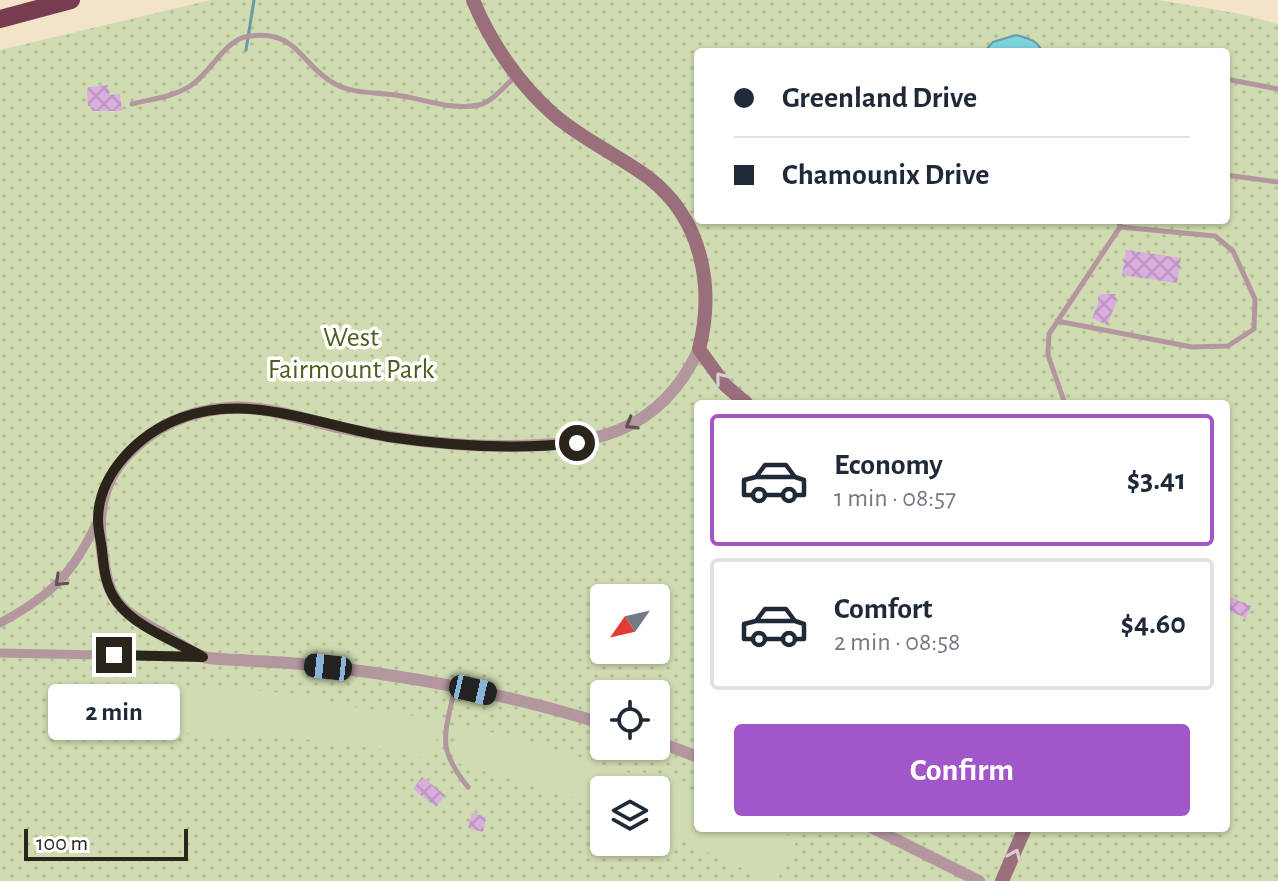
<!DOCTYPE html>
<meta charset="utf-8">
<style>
body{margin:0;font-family:"Alegreya Sans",sans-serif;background:#f2f2f3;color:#1f2937;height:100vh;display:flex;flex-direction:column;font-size:30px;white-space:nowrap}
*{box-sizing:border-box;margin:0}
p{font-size:26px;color:#747a83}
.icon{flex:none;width:44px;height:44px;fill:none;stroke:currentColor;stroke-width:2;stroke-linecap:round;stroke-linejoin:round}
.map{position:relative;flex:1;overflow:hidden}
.drawer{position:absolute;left:694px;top:400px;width:536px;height:432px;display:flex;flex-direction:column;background:#fff;border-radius:8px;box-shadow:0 2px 6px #0004}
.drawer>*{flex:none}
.hud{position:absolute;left:694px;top:48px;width:536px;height:176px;border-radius:8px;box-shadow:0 2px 6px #0004;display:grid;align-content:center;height:176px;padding:0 40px;background:#fff}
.needle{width:52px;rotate:236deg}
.controls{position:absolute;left:590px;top:584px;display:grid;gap:16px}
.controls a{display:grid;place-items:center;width:80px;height:80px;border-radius:8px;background:#fff;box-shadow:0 2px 6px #0004;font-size:40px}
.scale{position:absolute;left:24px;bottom:20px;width:164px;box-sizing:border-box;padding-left:8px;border:4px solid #2a241b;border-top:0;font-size:22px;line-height:28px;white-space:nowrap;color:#2a241b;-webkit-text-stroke:6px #fff;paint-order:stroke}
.end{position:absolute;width:36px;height:36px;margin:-18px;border:10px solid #2a241b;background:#fff;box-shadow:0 0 0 4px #fff}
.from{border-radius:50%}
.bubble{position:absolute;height:56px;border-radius:8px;background:#fff;box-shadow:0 2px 6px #0004;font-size:26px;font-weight:600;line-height:56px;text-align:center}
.car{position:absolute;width:24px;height:48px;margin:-24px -12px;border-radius:10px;box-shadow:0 0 6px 2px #0007;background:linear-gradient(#222 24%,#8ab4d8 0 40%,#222 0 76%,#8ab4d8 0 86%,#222 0)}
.hud b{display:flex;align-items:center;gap:28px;height:76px;font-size:30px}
.hud b+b{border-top:2px solid #e0e1e3}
.hud i{width:20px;height:20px;background:#1f2937}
ul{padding:14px 0 0;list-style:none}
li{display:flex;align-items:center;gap:24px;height:132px;margin:0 16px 12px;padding:0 24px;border:4px solid #e0e1e3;border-radius:8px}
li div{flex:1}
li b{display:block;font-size:30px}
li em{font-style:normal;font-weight:600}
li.active{border-color:#a157c9}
li>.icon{width:72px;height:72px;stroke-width:1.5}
.action{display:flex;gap:16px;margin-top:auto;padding:16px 40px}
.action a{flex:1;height:92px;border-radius:8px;background:#a157c9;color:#fff;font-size:32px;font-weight:600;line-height:92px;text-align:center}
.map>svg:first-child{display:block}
</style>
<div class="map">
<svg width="1278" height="881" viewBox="0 0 1278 881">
<defs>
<pattern id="park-dots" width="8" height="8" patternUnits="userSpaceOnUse" patternTransform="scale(2)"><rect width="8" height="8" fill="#cfdbb1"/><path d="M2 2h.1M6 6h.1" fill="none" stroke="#b2bc98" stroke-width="1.8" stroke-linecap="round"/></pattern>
<pattern id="building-cross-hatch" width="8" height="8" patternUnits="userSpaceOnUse" patternTransform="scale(2)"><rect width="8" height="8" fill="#daadde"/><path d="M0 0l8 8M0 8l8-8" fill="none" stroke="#bb95be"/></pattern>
</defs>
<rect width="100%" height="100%" fill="#f2e3c9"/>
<path fill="url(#park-dots)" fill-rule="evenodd" d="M211 0H1158L1241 14 1278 24V881H0V50ZM698 52H1226V220H698ZM698 404H1226V828H698ZM604 598H656V650H604ZM604 694H656V746H604ZM604 790H656V842H604Z"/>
<path fill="#cfdbb1" d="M84 685 262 691 322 697V702L440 720 433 760 374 748 288 737 83 729Z
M458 725 517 738 630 773 633 768 698 795V828H772L797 839 777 881H770L656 829V790H604V807L457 763 452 754Z"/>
<path fill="#7dd3dc" stroke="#649ea2" stroke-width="2" d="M1016 35C1027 38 1038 40 1042 52H984L993 42Z"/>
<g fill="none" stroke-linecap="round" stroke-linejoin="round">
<path stroke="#649ea2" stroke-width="3" d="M246 50 254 0"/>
</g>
<path fill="url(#building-cross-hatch)" d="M108 85 109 95 120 94 122 111H92V106H88L87 90 89 87Z
M1126 250 1181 258 1177 283 1122 275Z
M1102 294H1116V303L1107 325 1092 318 1098 304V296Z
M1228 596 1251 606 1246 618 1226 610Z
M422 777 445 795 436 807 413 789Z
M472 813 486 817 483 832 468 828Z"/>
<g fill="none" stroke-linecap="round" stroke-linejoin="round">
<path stroke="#b4969e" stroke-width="5" d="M1226 79 1278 89
M132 104C152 99 173 97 190 86 210 74 225 39 249 36 299 30 299 64 335 84 354 94 375 92 395 95 422 98 451 111 479 105 494 101 505 85 517 75
M1226 175 1278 182
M1057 321 1192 347 1228 346 1254 329 1255 299 1233 251 1215 236 1120 227
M1065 404 1048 355 1049 334 1120 227 1119 220
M453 696C443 740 439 751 468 787"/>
<path stroke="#b4969e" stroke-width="9" d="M0 623C52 595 73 574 98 520
M0 653 200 657"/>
<path stroke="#b4969e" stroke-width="12" d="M604 724C515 696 422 678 330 667 300 663 270 662 239 660 227 659 212 660 201 656 187 650 174 640 161 633 112 607 107 596 101 542 97 508 104 478 129 453 155 426 189 411 227 408 266 405 305 420 342 428 395 439 449 446 504 446 590 446 659 436 699 349
M656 741 698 757
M873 828 979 881"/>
<path stroke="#9a6f7b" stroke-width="14" d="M473 0C490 42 519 84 553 114 583 140 618 155 649 178 702 219 715 287 699 349L725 385 747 404
M1002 881 1025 828"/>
<path stroke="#763c4f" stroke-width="18" d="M0 19 71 0"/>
</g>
<defs><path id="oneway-chevron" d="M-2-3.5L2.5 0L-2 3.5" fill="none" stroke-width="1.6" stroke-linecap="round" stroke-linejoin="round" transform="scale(2)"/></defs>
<g stroke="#dccdd1">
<use href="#oneway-chevron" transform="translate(721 378) rotate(-129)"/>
<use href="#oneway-chevron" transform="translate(1015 855) rotate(-67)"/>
</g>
<g stroke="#61524f">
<use href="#oneway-chevron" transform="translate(631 424) rotate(149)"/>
<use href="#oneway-chevron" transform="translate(60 581) rotate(136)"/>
</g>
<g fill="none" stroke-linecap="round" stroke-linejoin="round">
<path stroke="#2a241b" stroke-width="10" d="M114 655 203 657C176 641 136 628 117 602 105 586 104 569 102 550 101 541 98 530 98 520 98 473 140 433 181 418 249 392 321 426 389 437 451 446 515 450 577 443"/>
</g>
<g text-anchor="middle" stroke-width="7" stroke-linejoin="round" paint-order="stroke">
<g font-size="28" fill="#4e5d1b" stroke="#fff">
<text x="351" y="346">West<tspan x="351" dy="32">Fairmount Park</tspan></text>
</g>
</g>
</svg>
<div class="controls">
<a><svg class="needle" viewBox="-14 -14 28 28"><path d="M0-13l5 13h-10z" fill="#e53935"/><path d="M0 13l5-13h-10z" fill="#747a83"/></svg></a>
<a><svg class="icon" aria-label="locate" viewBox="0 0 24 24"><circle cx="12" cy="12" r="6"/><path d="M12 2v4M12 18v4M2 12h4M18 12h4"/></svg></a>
<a><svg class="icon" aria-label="layers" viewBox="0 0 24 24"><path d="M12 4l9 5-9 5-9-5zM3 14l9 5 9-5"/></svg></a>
</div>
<div class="scale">100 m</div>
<i class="end from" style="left:577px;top:443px"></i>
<i class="end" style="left:114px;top:655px"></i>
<div class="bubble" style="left:48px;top:684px;width:132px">2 min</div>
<i class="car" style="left:328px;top:667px;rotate:276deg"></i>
<i class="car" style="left:473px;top:690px;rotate:103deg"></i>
<div class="hud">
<b><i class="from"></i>Greenland Drive</b>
<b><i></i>Chamounix Drive</b>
</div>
<section class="drawer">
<ul>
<li class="active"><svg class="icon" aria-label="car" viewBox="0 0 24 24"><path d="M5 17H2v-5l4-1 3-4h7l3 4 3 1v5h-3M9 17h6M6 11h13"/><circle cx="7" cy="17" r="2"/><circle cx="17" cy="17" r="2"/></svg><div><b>Economy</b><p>1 min · 08:57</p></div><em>$3.41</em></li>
<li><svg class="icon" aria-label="car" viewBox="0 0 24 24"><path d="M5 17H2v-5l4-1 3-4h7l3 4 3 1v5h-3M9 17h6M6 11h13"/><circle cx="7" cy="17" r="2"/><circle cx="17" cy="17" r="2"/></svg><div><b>Comfort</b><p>2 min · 08:58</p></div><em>$4.60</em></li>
</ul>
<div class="action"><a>Confirm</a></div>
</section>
</div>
